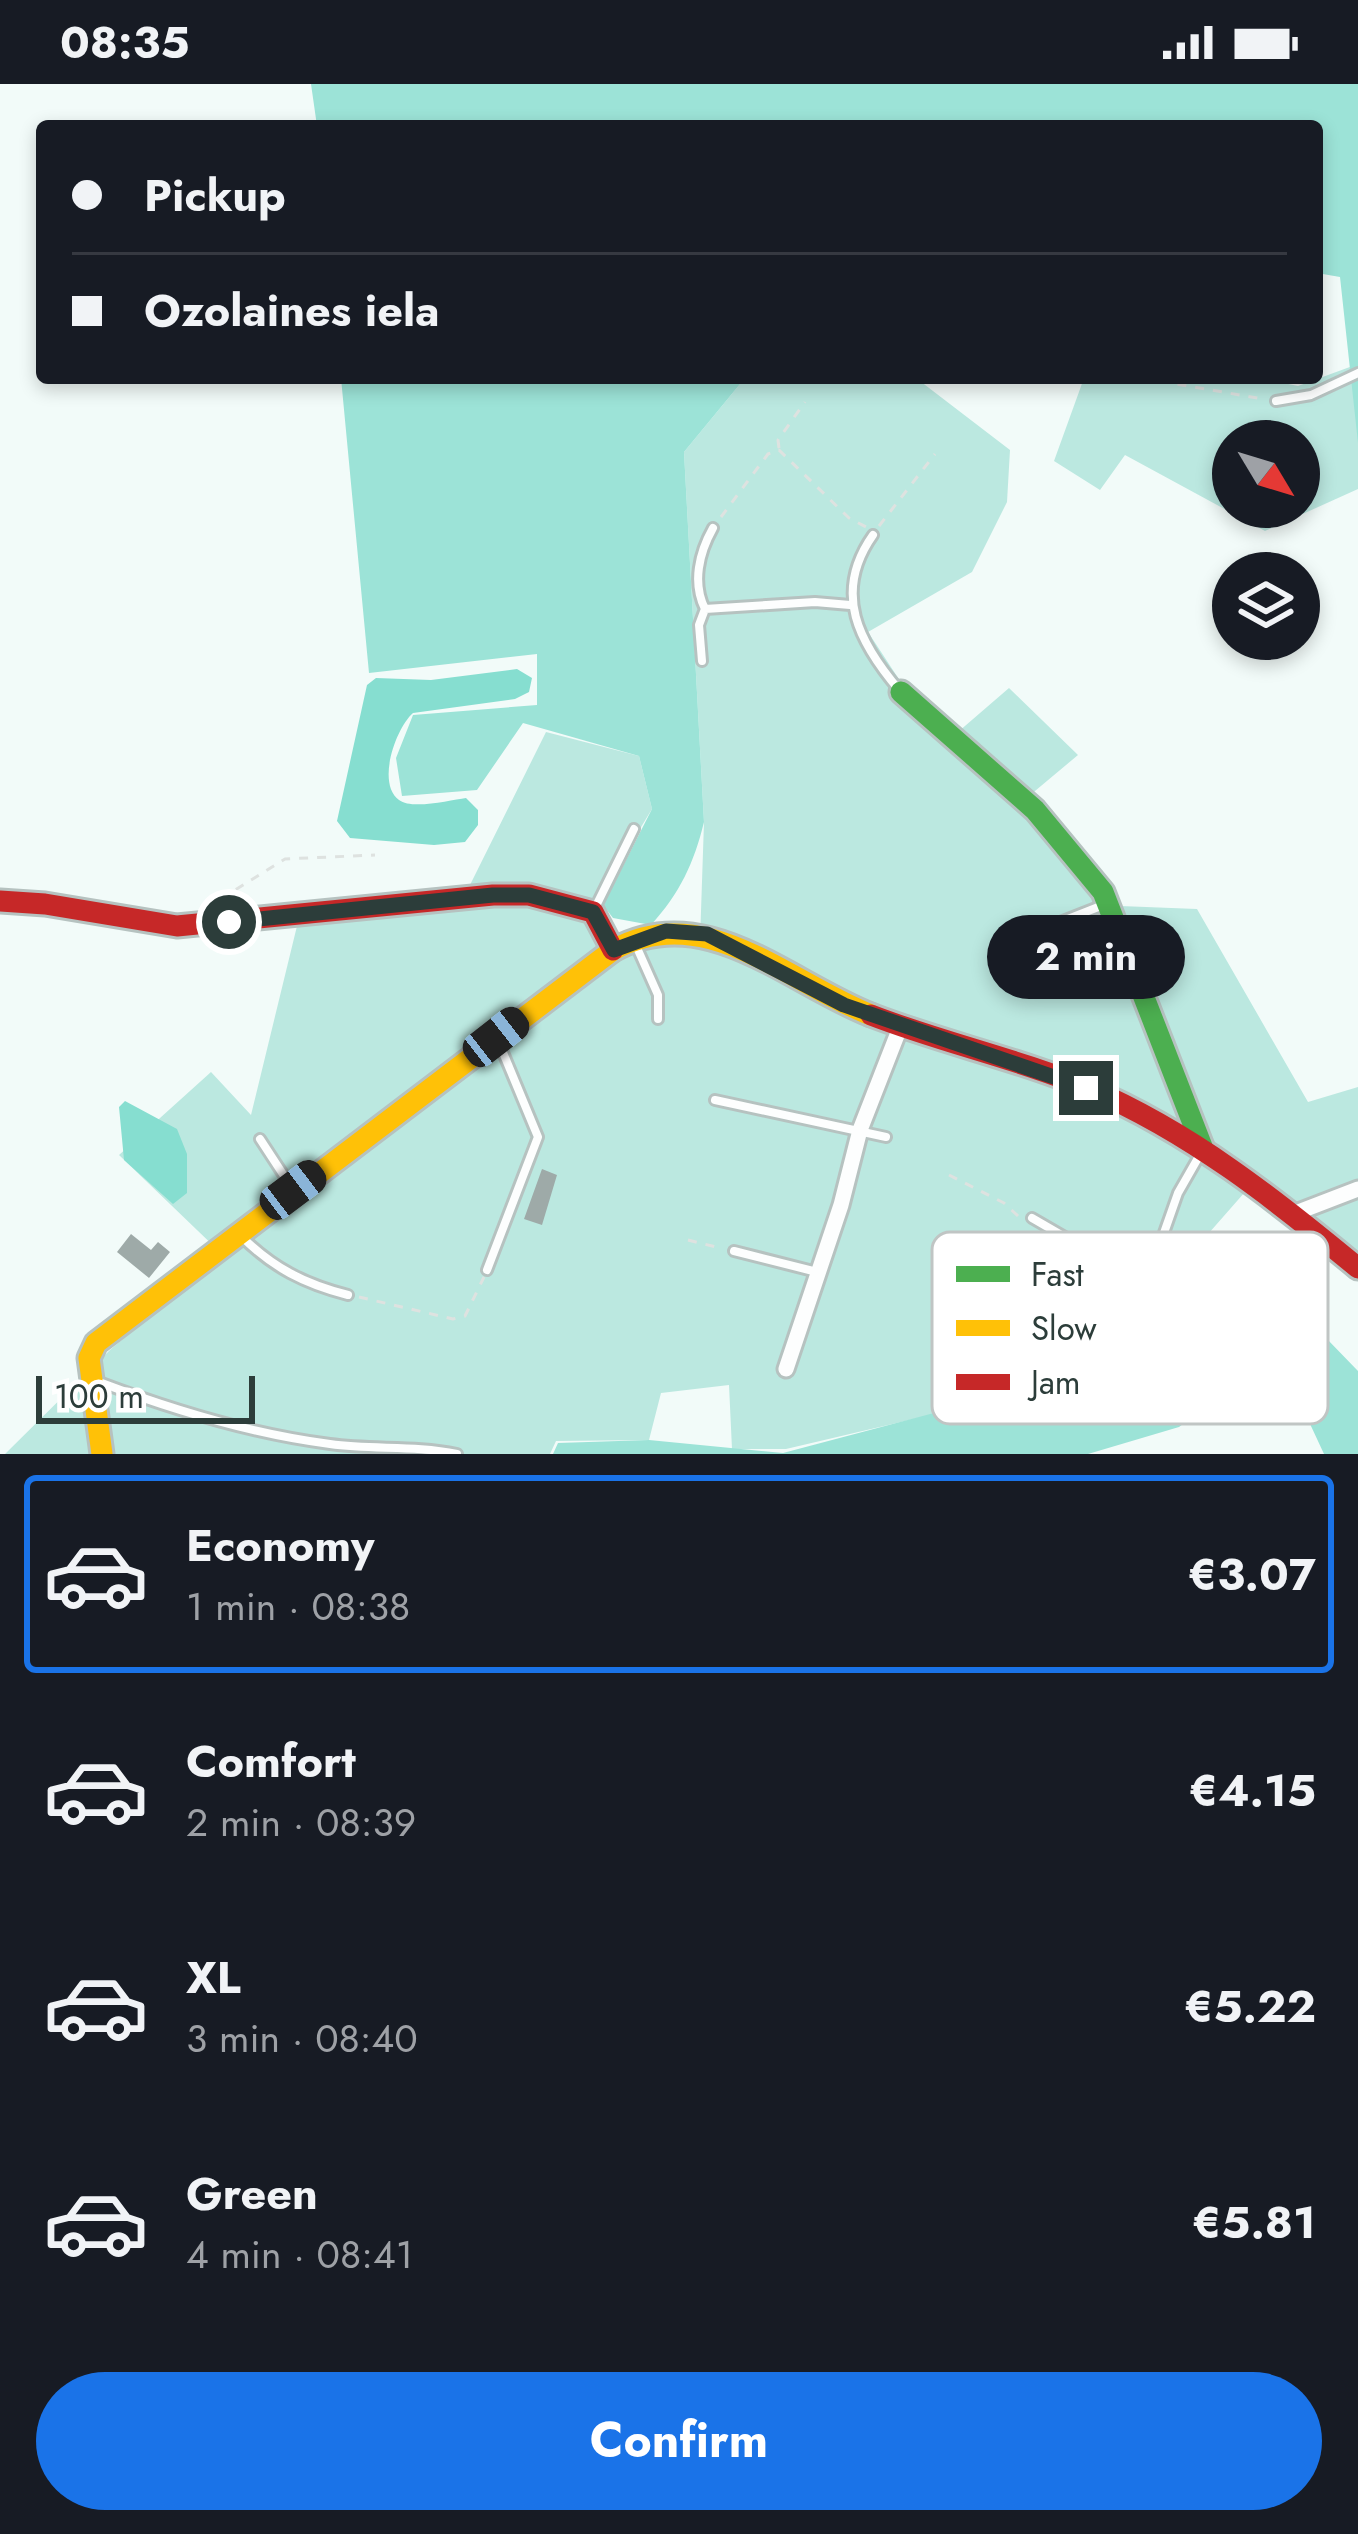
<!DOCTYPE html>
<meta charset="utf-8">
<style>
body{margin:0;font-family:Jost,sans-serif;background:#20242c;color:#f1f3f6;height:100vh;display:flex;flex-direction:column;font-size:45px;white-space:nowrap}
*{box-sizing:border-box;margin:0}
p{font-size:39px;color:#9ea1a6}
.icon{flex:none;width:66px;height:66px;fill:none;stroke:currentColor;stroke-width:2;stroke-linecap:round;stroke-linejoin:round}
.map{position:relative;height:1370px;overflow:hidden}
.drawer{display:flex;flex-direction:column;background:#171b24;flex:1}
.drawer>*{flex:none}
.guide{position:absolute;left:36px;top:36px;width:1287px;height:264px;border-radius:12px;box-shadow:0 6px 18px #0003;display:grid;align-content:center;height:264px;padding:0 36px;background:#171b24}
.needle{width:78px;rotate:128deg}
.buttons{position:absolute;left:1212px;top:336px;display:grid;gap:24px}
.buttons a{display:grid;place-items:center;width:108px;height:108px;border-radius:50%;background:#171b24;box-shadow:0 6px 18px #0003;font-size:60px}
.scale{position:absolute;left:36px;bottom:30px;width:219px;box-sizing:border-box;padding-left:12px;border:6px solid #2c3d3a;border-top:0;font-size:33px;line-height:42px;white-space:nowrap;color:#2c3d3a;-webkit-text-stroke:9px #fff;paint-order:stroke}
.end{position:absolute;width:54px;height:54px;margin:-27px;border:15px solid #2c3d3a;background:#fff;box-shadow:0 0 0 6px #fff}
.from{border-radius:50%}
.bubble{position:absolute;height:84px;border-radius:42px;background:#171b24;box-shadow:0 6px 18px #0003;font-size:39px;font-weight:700;line-height:84px;text-align:center}
.car{position:absolute;width:36px;height:72px;margin:-36px -18px;border-radius:15px;box-shadow:0 0 9px 3px #0007;background:linear-gradient(#222 24%,#8ab4d8 0 40%,#222 0 76%,#8ab4d8 0 86%,#222 0)}
.guide b{display:flex;align-items:center;gap:42px;height:114px;font-size:45px}
.guide b+b{border-top:3px solid #363941}
.guide i{width:30px;height:30px;background:#f1f3f6}
ul{padding:21px 0 0;list-style:none}
li{display:flex;align-items:center;gap:36px;height:198px;margin:0 24px 18px;padding:0 12px;border:6px solid transparent;border-radius:12px}
li div{flex:1}
li b{display:block;font-size:45px}
li em{font-style:normal;font-weight:700}
li.selected{border-color:#1a73e8}
li>.icon{width:108px;height:108px;stroke-width:1.5}
.primary-button{display:flex;gap:24px;margin-top:auto;padding:24px 36px}
.primary-button a{flex:1;height:138px;border-radius:72px;background:#1a73e8;color:#fff;font-size:48px;font-weight:700;line-height:138px;text-align:center}
.status{display:flex;justify-content:space-between;align-items:center;height:84px;padding:0 60px;background:#171b24;direction:ltr}
.status svg{height:33px;fill:currentColor}
.map>svg:first-child{display:block}
</style>
<div class="status"><b>08:35</b><svg viewBox="0 0 49 12"><path d="M0 12V9h3v3zM5 12V6h3v6zM10 12V3h3v9zM15 12V0h3v12zM26 1h20v11H26zM47 4h2v5h-2z"/></svg></div>
<div class="map">
<svg width="1358" height="1370" viewBox="0 0 1358 1370">
<rect width="100%" height="100%" fill="#f2fbf9"/>
<path fill="#bbe8e0" fill-rule="evenodd" d="M1358 280V405L1265 447 1125 371 1100 406 1054 377 1084 294H1259L1298 302ZM1233 357H1299V423H1233Z
M745 294H916L1010 366 1007 418 972 488 868 548 904 603 958 648 1009 604 1078 671 1029 712 1120 822 1197 825 1308 1018 1358 1003V1189L1252 1100 1158 1207 1140 1282 786 1365H732L729 1301 661 1309 649 1356 556 1357 550 1370H5L111 1265 223 1171 119 1071 211 988 251 1031 297 842 467 807 546 648 639 672 652 725 590 827 614 874 673 856 700 857 704 738 684 368Z"/>
<path fill="#9ce3d7" d="M311 0H1358V359L1340 193 1317 189V42H317Z
M341 294H745L684 368 704 738C694 779 680 809 651 841L613 834 603 821 652 725 639 672 523 639 477 706 402 712 396 674 413 631 537 621V570L369 589Z
M1266 1192 1358 1287V1370H1324L1278 1271 1179 1343 1088 1370H553L558 1359 649 1356 783 1369 1127 1278Z"/>
<path fill="#86ded0" d="M517 585 532 594 529 608 515 615 413 629C396 644 376 699 399 716 412 726 451 716 466 714L478 726V741L465 758 434 761 350 754 337 737 367 601 376 594 431 596Z
M125 1017 177 1045 187 1070V1109L173 1120 124 1076 119 1023Z"/>
<path fill="#9eaaa8" d="M542 1085 557 1091 542 1141 524 1135Z
M131 1150 151 1166 158 1158 170 1168 149 1194 117 1168Z"/>
<g fill="none" stroke-linecap="round" stroke-linejoin="round">
<g stroke="#b6c2c0" stroke-width="14">
<path id="lane" d="M1276 317 1311 311 1358 289
M873 451C832 509 859 559 900 607
M705 525C692 499 699 469 713 444
M702 577 699 541 705 525 815 518 850 521
M595 824 634 745
M1050 842 1106 820
M634 857 658 911V935
M715 1016 886 1053
M260 1055 292 1104
M1032 1134 1146 1200 1178 1109 1202 1067
M241 1152C273 1184 305 1200 348 1211
M734 1167 817 1188
M487 1186 538 1053 497 954
M99 1298C173 1326 251 1350 330 1360 374 1366 414 1361 457 1370"/>
</g>
<g stroke="#b6c2c0" stroke-width="21">
<path id="street" d="M1293 1130 1358 1105
M786 1285 841 1121 860 1046 901 941"/>
</g>
<g stroke="#b6c2c0" stroke-width="27">
<path id="fast" d="M901 608 1035 726 1103 808 1203 1065"/>
</g>
<g stroke="#b6c2c0" stroke-width="27">
<path id="slow" d="M102 1370 89 1274 96 1259 613 866C705 815 787 898 871 931"/>
</g>
<g stroke="#b6c2c0" stroke-width="27">
<path id="jam" d="M0 817 45 820 177 842 493 811H529L593 828 613 866
M871 931C943 959 1019 975 1090 1005 1190 1048 1275 1115 1358 1184"/>
</g>
<path stroke="#dee2e0" stroke-width="3" stroke-dasharray="9 9" stroke-linecap="butt" d="M1142 294 1263 315
M779 364 778 356 805 318
M721 433 768 370 779 366 849 434 866 443
M879 442 935 370
M224 818 227 811 285 775 375 771
M949 1091 1004 1119 1018 1132
M688 1156 720 1164
M359 1213 453 1235 465 1232 484 1193"/>
<use href="#lane" stroke="#fdfefe" stroke-width="8"/>
<use href="#street" stroke="#fdfefe" stroke-width="15"/>
<use href="#fast" stroke="#4caf50" stroke-width="21"/>
<use href="#slow" stroke="#ffc107" stroke-width="21"/>
<use href="#jam" stroke="#c62828" stroke-width="21"/>
</g>
<g fill="none" stroke-linecap="round" stroke-linejoin="round">
<path stroke="#2c3d3a" stroke-width="15" d="M229 838 493 811H529L593 828 614 866 666 847 707 850 844 921 1086 1004"/>
</g>
<rect x="932" y="1148" width="396" height="192" rx="18" fill="#fff" stroke="#c0c5c4" stroke-width="3"/>
<rect x="956" y="1182" width="54" height="16" fill="#4caf50"/>
<rect x="956" y="1236" width="54" height="16" fill="#ffc107"/>
<rect x="956" y="1290" width="54" height="16" fill="#c62828"/>
<g font-size="33" fill="#2c3d3a">
<text x="1031" y="1202">Fast</text>
<text x="1031" y="1256">Slow</text>
<text x="1031" y="1310">Jam</text>
</g>
</svg>
<div class="buttons">
<a><svg class="needle" viewBox="-14 -14 28 28"><path d="M0-13l5 13h-10z" fill="#e53935"/><path d="M0 13l5-13h-10z" fill="#9ea1a6"/></svg></a>
<a><svg class="icon" aria-label="layers" viewBox="0 0 24 24"><path d="M12 4l9 5-9 5-9-5zM3 14l9 5 9-5"/></svg></a>
</div>
<div class="scale">100 m</div>
<i class="end from" style="left:229px;top:838px"></i>
<i class="end" style="left:1086px;top:1004px"></i>
<div class="bubble" style="left:987px;top:831px;width:198px">2 min</div>
<i class="car" style="left:496px;top:953px;rotate:52deg"></i>
<i class="car" style="left:293px;top:1106px;rotate:53deg"></i>
<div class="guide">
<b><i class="from"></i>Pickup</b>
<b><i></i>Ozolaines iela</b>
</div>
</div>
<section class="drawer">
<ul>
<li class="selected"><svg class="icon" aria-label="car" viewBox="0 0 24 24"><path d="M5 17H2v-5l4-1 3-4h7l3 4 3 1v5h-3M9 17h6M6 11h13"/><circle cx="7" cy="17" r="2"/><circle cx="17" cy="17" r="2"/></svg><div><b>Economy</b><p>1 min · 08:38</p></div><em>€3.07</em></li>
<li><svg class="icon" aria-label="car" viewBox="0 0 24 24"><path d="M5 17H2v-5l4-1 3-4h7l3 4 3 1v5h-3M9 17h6M6 11h13"/><circle cx="7" cy="17" r="2"/><circle cx="17" cy="17" r="2"/></svg><div><b>Comfort</b><p>2 min · 08:39</p></div><em>€4.15</em></li>
<li><svg class="icon" aria-label="car" viewBox="0 0 24 24"><path d="M5 17H2v-5l4-1 3-4h7l3 4 3 1v5h-3M9 17h6M6 11h13"/><circle cx="7" cy="17" r="2"/><circle cx="17" cy="17" r="2"/></svg><div><b>XL</b><p>3 min · 08:40</p></div><em>€5.22</em></li>
<li><svg class="icon" aria-label="car" viewBox="0 0 24 24"><path d="M5 17H2v-5l4-1 3-4h7l3 4 3 1v5h-3M9 17h6M6 11h13"/><circle cx="7" cy="17" r="2"/><circle cx="17" cy="17" r="2"/></svg><div><b>Green</b><p>4 min · 08:41</p></div><em>€5.81</em></li>
</ul>
<div class="primary-button"><a>Confirm</a></div>
</section>
